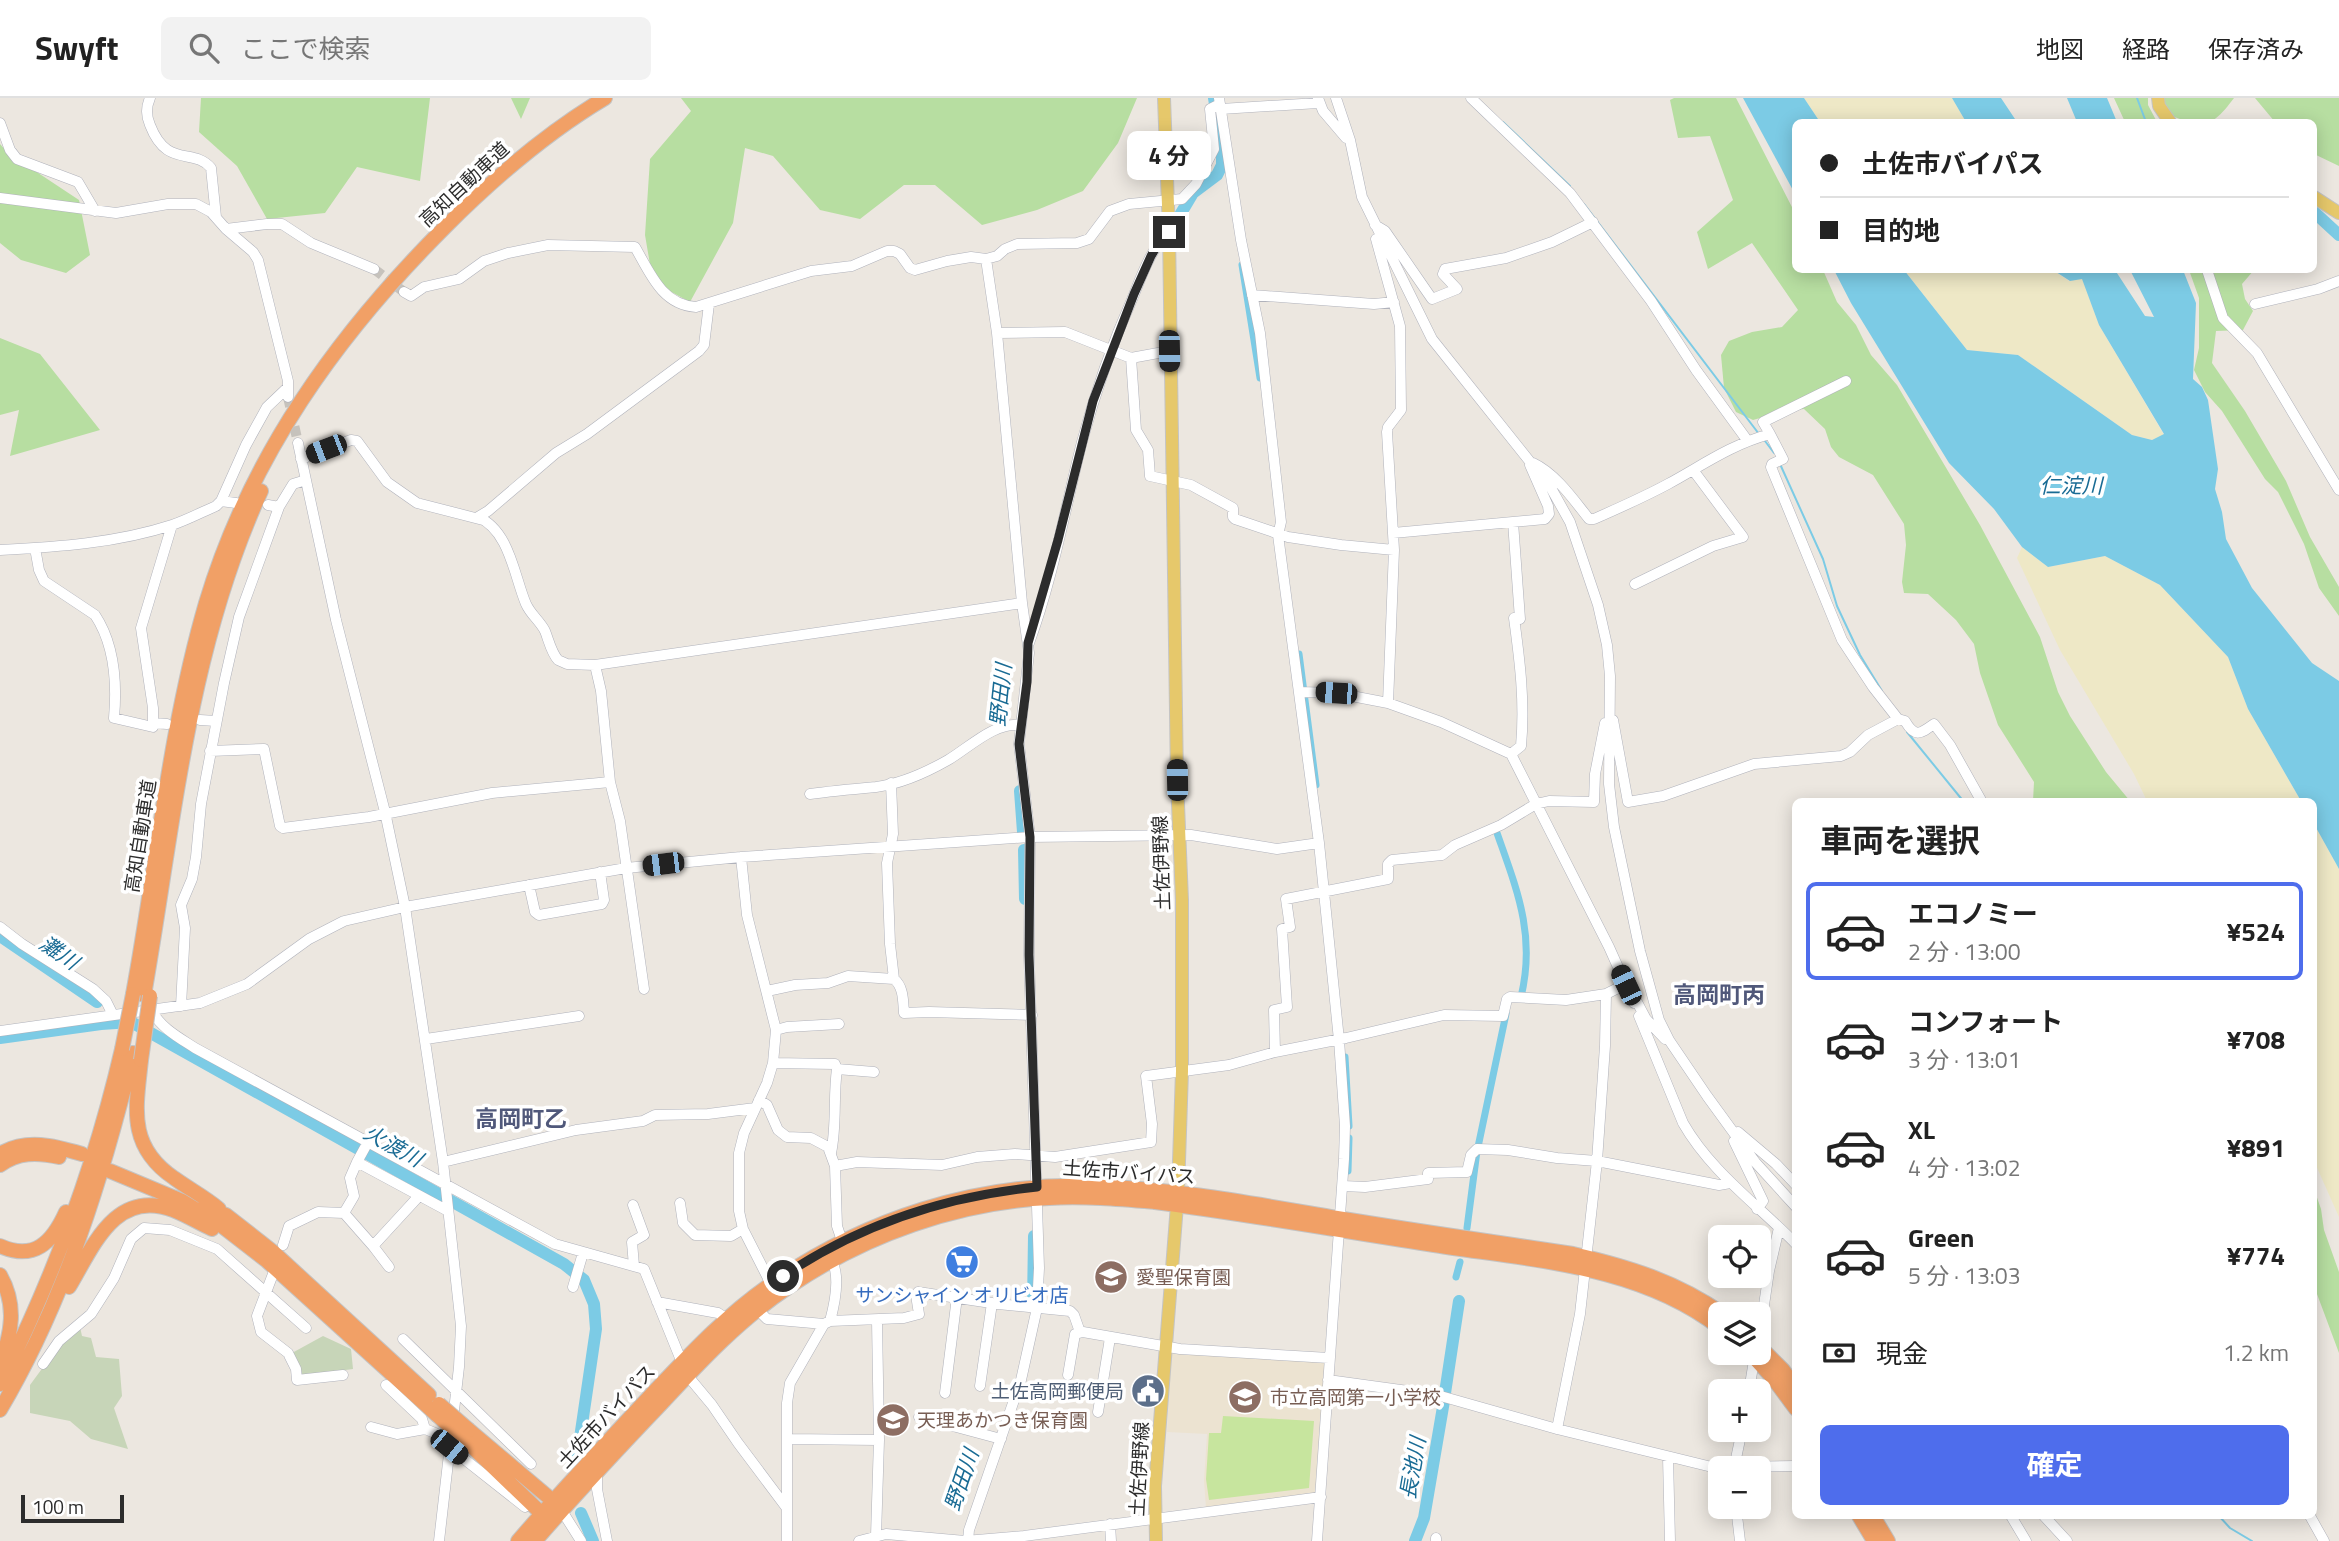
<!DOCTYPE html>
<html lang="ja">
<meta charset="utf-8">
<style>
body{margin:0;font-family:"Titillium Web","Noto Sans JP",sans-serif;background:#f2f2f2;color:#222;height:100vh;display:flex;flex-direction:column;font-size:26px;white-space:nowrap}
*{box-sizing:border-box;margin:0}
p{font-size:23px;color:#767676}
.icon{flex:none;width:38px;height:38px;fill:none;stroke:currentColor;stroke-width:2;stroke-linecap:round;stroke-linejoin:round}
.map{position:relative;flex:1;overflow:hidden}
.drawer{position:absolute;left:1792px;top:700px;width:525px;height:721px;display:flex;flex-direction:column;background:#fff;border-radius:10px;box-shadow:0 4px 18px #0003}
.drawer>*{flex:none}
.banner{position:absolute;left:1792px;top:21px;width:525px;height:154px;border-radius:10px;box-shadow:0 4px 18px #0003;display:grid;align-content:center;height:154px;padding:0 28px;background:#fff}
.controls{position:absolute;left:1708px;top:1127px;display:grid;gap:14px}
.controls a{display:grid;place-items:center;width:63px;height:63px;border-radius:10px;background:#fff;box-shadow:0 4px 18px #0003;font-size:35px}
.scale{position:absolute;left:21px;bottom:18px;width:103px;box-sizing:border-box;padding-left:7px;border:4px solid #2c2c2c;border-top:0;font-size:19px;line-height:24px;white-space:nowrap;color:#2c2c2c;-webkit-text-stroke:5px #fff;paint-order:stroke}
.end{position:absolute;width:32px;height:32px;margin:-16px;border:9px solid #2c2c2c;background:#fff;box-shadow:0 0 0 4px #fff}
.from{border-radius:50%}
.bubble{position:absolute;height:49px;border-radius:10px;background:#fff;box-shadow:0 4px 18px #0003;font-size:23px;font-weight:700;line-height:49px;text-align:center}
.car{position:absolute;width:21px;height:42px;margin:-21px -10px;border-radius:9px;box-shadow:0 0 5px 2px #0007;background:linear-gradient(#222 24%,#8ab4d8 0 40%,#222 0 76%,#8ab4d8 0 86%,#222 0)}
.banner b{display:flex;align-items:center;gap:24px;height:66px;font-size:26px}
.banner b+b{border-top:2px solid #e0e0e0}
.banner i{width:18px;height:18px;background:#222}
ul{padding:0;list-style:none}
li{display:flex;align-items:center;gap:21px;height:98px;margin:0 14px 10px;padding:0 14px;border:4px solid transparent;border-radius:10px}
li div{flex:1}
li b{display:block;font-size:26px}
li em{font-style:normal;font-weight:700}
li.active{border-color:#4e6dec}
li>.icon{width:63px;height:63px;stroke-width:1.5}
h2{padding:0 28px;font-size:32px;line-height:84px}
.pay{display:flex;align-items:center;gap:18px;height:77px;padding:0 28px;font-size:26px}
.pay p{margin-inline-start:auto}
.cta{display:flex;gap:14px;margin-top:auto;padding:14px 28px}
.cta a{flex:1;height:80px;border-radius:10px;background:#4e6dec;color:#fff;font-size:28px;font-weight:700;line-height:80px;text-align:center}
header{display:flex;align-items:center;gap:42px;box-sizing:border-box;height:98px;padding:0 35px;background:#fff;border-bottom:2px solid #e0e0e0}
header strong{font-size:33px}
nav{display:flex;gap:38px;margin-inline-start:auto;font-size:24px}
.search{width:490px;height:63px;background:#f2f2f2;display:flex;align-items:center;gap:18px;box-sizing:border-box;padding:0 24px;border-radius:10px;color:#767676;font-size:26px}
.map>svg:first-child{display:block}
</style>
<header>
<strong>Swyft</strong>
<div class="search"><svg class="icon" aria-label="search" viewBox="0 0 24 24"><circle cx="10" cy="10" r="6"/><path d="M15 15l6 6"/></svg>ここで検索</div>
<nav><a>地図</a><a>経路</a><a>保存済み</a></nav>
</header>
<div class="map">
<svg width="2339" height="1443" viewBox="0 0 2339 1443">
<rect width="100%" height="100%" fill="#ece7e0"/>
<path fill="#ece3d1" d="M1174 1254 1325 1264 1315 1394 1310 1396 1206 1410 1204 1383 1207 1336 1167 1334 1171 1256Z"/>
<path fill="#b7dea1" d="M201 0H430L420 83 357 69 325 115 267 121 237 68 199 34Z
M511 0H530L521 21Z
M681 0H1137L1118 45 1083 93 1037 112 982 127 935 87H904L860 121 820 112 773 58 745 50 733 125 690 204 653 184 645 137 650 61 691 13Z
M1674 0H1736L1795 115 1796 172H1823L1837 204 1856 227 1871 257 1897 287 1980 427 2040 539 2058 594 2070 618 2106 674 2130 703H2033L2034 684 1998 627 1980 575 1974 546 1956 522 1928 496 1904 495 1902 484 1906 447 1904 426 1873 377 1839 359 1831 349 1825 331 1804 311 1784 313 1753 322 1736 314 1724 290 1721 257 1729 243 1752 234 1782 229 1798 212 1752 145 1708 171 1697 134 1733 102 1710 38 1678 40 1670 2Z
M2114 0H2148V7L2157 24H2125Z
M2162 0H2234C2211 31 2203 31 2167 16Z
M2255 0H2339V68L2314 56V24H2275Z
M0 46 8 55 79 102 90 157 66 175 21 162 0 145Z
M2189 172H2254L2242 186 2245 201 2253 213 2243 232 2216 233 2212 265 2245 313 2286 383 2310 439 2339 489V518L2319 490 2304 446 2278 394 2265 381 2222 313 2205 294 2194 272 2199 250V200Z
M0 240 40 256 100 332 10 358 19 312 0 317Z
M2314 1091 2321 1111 2324 1132 2339 1174V1255L2314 1188Z"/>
<path fill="#eee8c6" d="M1804 0H1952L1966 24H1820Z
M1904 172H2053L2069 183 2082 180 2099 227 2164 337 2152 342 2132 337 2018 257 1967 252Z
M2022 449 2048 469 2105 458 2160 487 2228 559 2248 611 2301 703H2147L2134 676 2060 552 2017 460Z
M2314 726 2339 771V1119L2314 1063Z"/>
<path fill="#c7d5b8" d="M80 1229 82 1238 91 1240 96 1259 119 1261 122 1298 114 1310 128 1351 91 1341 70 1323 30 1315V1287L52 1257Z
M323 1238 351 1251 353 1271 300 1278 292 1255Z"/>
<path fill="#c7e59e" d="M1223 1318 1314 1323 1309 1390 1209 1402 1206 1381 1209 1335H1221Z"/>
<path fill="#7ccbe5" d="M1743 0H1804L1820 24H1796L1795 96Z
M1952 0H2001L2017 24H1966Z
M2067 0H2107L2117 24H2077Z
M1834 172H1904L1967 252 2018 257 2132 337 2152 342 2164 336 2099 227 2082 181 2070 183 2053 172H2115L2145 218 2154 219 2130 172H2183L2196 205 2193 281 2202 289 2208 302 2218 371 2215 391 2222 414 2226 441 2252 490 2312 565 2339 583V771L2314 726V704L2301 703 2248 611 2228 559 2160 487 2105 458 2048 469 2022 449 1994 411 1949 365 1851 205Z"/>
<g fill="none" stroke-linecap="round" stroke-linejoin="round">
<path stroke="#7ccbe5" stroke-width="2" d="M2137 0 2146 24
M1503 24 1570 88
M1584 106 1759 336
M1765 343 1774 355
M1780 366 1823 461 1837 508 1860 557 1882 593
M1907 634 1964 704
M2219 1418 2230 1430 2252 1443"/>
<path stroke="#7ccbe5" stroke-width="7" d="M1242 167 1260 280
M1299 556 1316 687
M1497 735C1517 792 1536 837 1521 899
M1345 959 1349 1028
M1478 1049 1506 916
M1348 1073 1349 1040
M1467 1130 1477 1053
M1456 1179 1460 1164"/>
<path stroke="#7ccbe5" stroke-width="12" d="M2314 114 2339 137
M1174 127 1193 95 1217 77 1222 67V49L1214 0
M1020 693 1023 734
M1024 752 1025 801
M0 838 97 904
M124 920 564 1166 584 1182 594 1206 596 1231 576 1367
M0 940 101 926 131 924
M1033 1206 1034 1138
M1445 1295 1459 1203
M581 1415 593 1443
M1415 1443 1424 1420 1444 1303"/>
<path stroke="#c6c2bc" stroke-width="10" stroke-dasharray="10 5" stroke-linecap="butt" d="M374 171 404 194
M288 299 298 345"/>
<g stroke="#b0b2bb" stroke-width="11">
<path id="minor" d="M150 0C146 9 146 18 150 27 167 71 193 49 211 70L216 119
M1219 0 1241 142 1260 235 1281 424 1278 437 1319 745 1339 942 1345 1028 1344 1061 1317 1443
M1318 0 1323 13 1346 40
M1336 0 1350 42 1362 99 1432 241 1551 390 1570 424 1598 507 1607 547 1610 578 1609 686 1614 729 1640 853 1659 922 1669 942 1707 998 1755 1064 1796 1109
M1471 0 1570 95 1651 203 1696 272 1747 342
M1221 11 1318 5
M0 25 10 52 17 61 78 84 95 113
M0 100 116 115 168 106H196L211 114 226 131 253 154 258 162 288 283V299
M1375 127 1385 133 1432 201 1457 191 1443 176 1445 171 1506 160 1552 144 1593 124
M226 131 267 126H282L311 145 374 171
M1376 141 1400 228 1401 312 1388 329 1387 334 1394 452 1388 605
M2207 172 2223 220 2257 255 2339 392
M404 194 411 198 424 189 459 181 484 163 508 155 548 147 635 149C650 175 662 207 696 209L811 173 852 168 887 153H894L900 156 910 170 915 172 947 163 971 159 986 161 997 158 1005 151 1017 146 1077 145 1089 141 1110 113 1129 106 1182 101 1196 86 1214 51 1210 11 1220 6
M1252 197 1374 206 1394 204
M709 206 704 247 699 253 587 336 556 355 488 413 478 419C510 433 514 478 526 506 531 517 540 523 545 533 549 543 551 554 558 562L567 566 595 567 1022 505
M2255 206 2318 191 2339 183
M997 235 1065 234 1131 260 1169 253
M1131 260 1136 332 1148 352 1150 378 1191 387 1233 410V419L1235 421 1288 439 1341 447 1394 452
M298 345 336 522 385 714 405 809 443 1064 461 1228 459 1269 439 1443
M301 361 351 342 357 343 387 384 417 405 483 422
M1533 365C1556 376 1573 401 1589 421H1594C1619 410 1644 399 1668 386 1703 367 1730 347 1770 336L1763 324 1846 283
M221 403 246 347 267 309 287 290
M268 407 279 409
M1393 435 1545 421 1549 416 1548 408 1530 367
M35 450 39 472 44 483 95 517C115 547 117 586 114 620L153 629V610L141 530 172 427
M0 452C57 449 117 445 172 427 187 422 202 414 216 408L221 403 236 405
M1635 486 1713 448 1743 439 1693 372
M1029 545C1053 480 1065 411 1082 344 1095 295 1112 246 1133 199 1142 177 1151 150 1169 134
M595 567 601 593 610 684 620 723 644 891
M1300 594 1336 595 1388 605 1441 624 1511 656 1609 849 1634 905 1637 904 1646 921 1665 941
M1898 621 1905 623C1915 640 1920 636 1934 626L1950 647 1982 704
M200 622 216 623
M1613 622 1628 704 1663 698 1754 666 1841 658 1850 654 1868 637 1898 621 1873 589 1842 542 1771 369 1772 366 1783 361 1770 336
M154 625 167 626
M210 653 264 651 280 728 283 730 369 719 492 695 610 684
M1511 656 1521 648C1525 605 1520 564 1514 520L1520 521 1513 424
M891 685 893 736 887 765 890 846 894 881C904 889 903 904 904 915L929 914 1032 917
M810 696C832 693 854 691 876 689 900 686 927 674 948 662 970 649 994 624 1021 627
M741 759 747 817 776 932 773 965 767 985 744 1035 739 1055V1113L743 1131 774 1192
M529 787 535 814 539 817 602 806 604 802 600 774
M0 829 22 846 93 891 106 903 113 917
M767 893 795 887 828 885 848 878 894 881
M181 908 185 830 181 807 192 781 196 759 201 706 224 585 239 519 279 409 293 386 306 382
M151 912C161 930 178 939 195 950L555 1146 644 1171 687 1277 712 1307 738 1345 786 1409
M1639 918 1683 1025C1711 1074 1757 1106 1796 1146
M776 932 787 929 839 926
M0 933 200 905 247 886 309 841 344 823 405 809 626 770 741 759 1030 739 1191 737 1277 751 1319 745
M426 941 579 918
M1275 954 1274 912 1287 909 1282 831 1290 829 1286 801 1388 781V766L1392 762 1442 757 1455 747 1501 727 1536 706 1549 703 1594 704 1595 676 1605 625
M773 965 835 966 837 971
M759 1002 767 1007 778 1032 787 1039 811 1040 828 1049 835 1068 837 1128 842 1143
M1738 1034 1776 1066 1796 1087
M1734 1043 1763 1103 1757 1111
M368 1044 357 1064 448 1113
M831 1055C837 1027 833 999 837 971L874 974
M357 1064 350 1080 354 1098 344 1115 373 1148 419 1098
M443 1064 576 1032 643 1023 655 1017 708 1016 755 1010
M835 1068 857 1064 942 1067 977 1059 1015 1056 1055 1059 1151 1044 1152 1026 1146 978 1229 967 1275 954 1346 940 1444 917 1503 918 1507 901 1510 899 1566 902 1606 896
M1343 1088 1365 1089 1428 1081V1075L1467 1074 1471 1057 1477 1051 1508 1052 1557 1060 1597 1063 1719 1087 1730 1085
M680 1105 683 1125 695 1137 731 1138 743 1131
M633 1107 644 1137 632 1144 634 1168
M283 1147 289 1128 318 1114 344 1115
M373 1148 389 1169
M273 1176 257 1218 261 1234 288 1255 296 1271 297 1282 343 1277
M573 1189 583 1155
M657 1204 718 1215 727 1221
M758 1212 767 1221 824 1226
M877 1222 879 1342
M830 1223C835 1205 840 1179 832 1162
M403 1241 531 1366
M1759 1241 1769 1173 1779 1130
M43 1266 59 1243 91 1216 114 1180 131 1141 144 1130 170 1132 217 1151 306 1230
M1068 1277 1075 1236 1083 1234 1180 1251 1329 1260
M1328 1282 1437 1297 1557 1331 1720 1371
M386 1287 422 1321 425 1331 450 1341
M980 1288 992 1205
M1749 1293 1755 1256
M945 1295 957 1199
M1098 1314 1110 1240
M919 1319 1001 1341
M371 1329 397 1336 425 1331
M1557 1331 1580 1216 1597 1063 1605 948 1606 896 1626 886
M787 1341 879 1342 876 1438
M449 1349 525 1409
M1668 1359 1670 1443
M1735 1369 1796 1368
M1734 1370 1742 1332
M597 1374V1391L607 1443
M1736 1409 1740 1443
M562 1413 581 1443
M2011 1418 2026 1443
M2044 1418 2067 1443
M2310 1418 2324 1443
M1110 1426 1111 1443
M787 1443V1305L790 1285 824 1226 830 1223 904 1220 919 1216 916 1197 918 1194 998 1206 1070 1213 1074 1217 1080 1234
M859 1443 886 1436 965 1443 1024 1438 1321 1399
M968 1443 969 1432 1021 1282 1037 1210 1039 1170 1029 857 1030 739 1019 646 1029 555 1022 505 997 235 986 161
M1436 1443V1440"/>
</g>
<g stroke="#c4c4c4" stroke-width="14">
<path id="major" d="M2158 0 2159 8 2170 24
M2314 99 2339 115
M1156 1443 1155 1388 1178 1094 1182 973V802L1177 682 1169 134 1164 0"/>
</g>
<g stroke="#c4c4c4" stroke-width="16">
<path id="highway" d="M133 896C157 766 169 632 206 505 250 358 337 237 445 129 493 81 546 35 605 0
M144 897C174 727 188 552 261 393
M141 962C136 1010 127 1048 174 1080 189 1091 205 1099 219 1111
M0 1056C26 1040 55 1048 82 1056
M0 1067C18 1054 37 1054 59 1059
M110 1073 182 1103 218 1125 267 1163 437 1317
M204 1109 226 1117 272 1153 429 1297
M0 1148C34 1163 52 1145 66 1114
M0 1177C17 1207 12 1235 0 1266
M69 1189C93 1149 115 1090 173 1112 186 1117 199 1125 212 1131
M1759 1248 1783 1272 1796 1290
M1750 1255 1773 1280 1796 1311
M0 1286C54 1178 95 1068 122 951
M0 1312C65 1202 103 1078 133 955
M465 1342 542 1416 558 1417 553 1403 469 1332
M1859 1418 1874 1443
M1873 1418 1888 1443
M518 1443C561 1393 606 1345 651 1297 689 1257 728 1215 774 1184 866 1121 976 1085 1088 1088 1172 1090 1255 1106 1337 1120 1415 1133 1494 1144 1573 1156 1629 1169 1675 1183 1723 1216
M535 1443C576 1396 618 1351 661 1306 700 1264 741 1220 790 1188 865 1137 958 1104 1049 1100 1084 1098 1119 1101 1155 1104 1246 1116 1337 1132 1428 1146 1526 1162 1638 1166 1720 1230"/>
</g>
<use href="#minor" stroke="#fff" stroke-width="10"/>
<use href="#major" stroke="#e6c86b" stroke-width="12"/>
<use href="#highway" stroke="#f1a066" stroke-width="14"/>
<g stroke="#c4c4c4" stroke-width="16" stroke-linecap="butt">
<path id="highway-bridge" d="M122 951 133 896
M141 962 150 898
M439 1306 469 1332
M437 1317 465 1342"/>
</g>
<use href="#highway-bridge" stroke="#f1a066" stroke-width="14"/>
</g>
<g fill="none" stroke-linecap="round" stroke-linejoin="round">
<path stroke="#2c2c2c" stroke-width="9" d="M783 1178C859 1127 946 1098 1037 1089L1029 857 1030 739 1019 646 1027 584 1028 545 1058 442 1093 303 1134 196 1151 158 1161 141 1169 134"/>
</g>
<defs>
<g id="supermarket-disc" transform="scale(1.75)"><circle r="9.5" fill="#3f7fe0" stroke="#fff"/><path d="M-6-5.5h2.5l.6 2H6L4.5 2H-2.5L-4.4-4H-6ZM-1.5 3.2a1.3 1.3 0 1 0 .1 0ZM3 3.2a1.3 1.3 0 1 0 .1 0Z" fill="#fff"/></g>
<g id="school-disc" transform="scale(1.75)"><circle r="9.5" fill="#8d6e63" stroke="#fff"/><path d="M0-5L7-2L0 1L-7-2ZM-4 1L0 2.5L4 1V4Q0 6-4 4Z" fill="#fff"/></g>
<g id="civic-disc" transform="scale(1.75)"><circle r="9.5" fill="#5c6f8a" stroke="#fff"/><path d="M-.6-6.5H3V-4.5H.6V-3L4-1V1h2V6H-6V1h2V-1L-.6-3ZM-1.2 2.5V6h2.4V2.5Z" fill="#fff"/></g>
</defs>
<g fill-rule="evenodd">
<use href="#supermarket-disc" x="962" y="1164"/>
<use href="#school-disc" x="1111" y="1179"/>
<use href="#civic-disc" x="1148" y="1293"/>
<use href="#school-disc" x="1245" y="1299"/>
<use href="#school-disc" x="893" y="1322"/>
</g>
<g text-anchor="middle" stroke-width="7" stroke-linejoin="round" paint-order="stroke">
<g font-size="19" fill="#2c2c2c" stroke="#fff">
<text transform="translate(464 86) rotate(-43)" y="7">高知自動車道</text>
<text transform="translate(140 738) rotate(-81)" y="7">高知自動車道</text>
<text transform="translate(1161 765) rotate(-92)" y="7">土佐伊野線</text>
<text transform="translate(1129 1074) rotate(4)" y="7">土佐市バイパス</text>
<text transform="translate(606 1318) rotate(-47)" y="7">土佐市バイパス</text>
<text transform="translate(1139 1371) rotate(-87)" y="7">土佐伊野線</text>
</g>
<g font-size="19" fill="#785e54" stroke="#fff" text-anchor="start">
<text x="1136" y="1186">愛聖保育園</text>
<text x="1270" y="1306">市立高岡第一小学校</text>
<text x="917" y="1329">天理あかつき保育園</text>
</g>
<g font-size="19" fill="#366cbe" stroke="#fff">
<text x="962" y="1204">サンシャイン オリビオ店</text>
</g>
<g font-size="19" fill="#4e5e75" stroke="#fff" text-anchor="end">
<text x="1124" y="1300">土佐高岡郵便局</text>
</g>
<g font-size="21" font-style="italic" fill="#196b94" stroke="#fff">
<text x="2071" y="395">仁淀川</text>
<text transform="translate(1001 597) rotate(-84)" y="7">野田川</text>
<text transform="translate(59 855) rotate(34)" y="7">灘川</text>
<text transform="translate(393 1048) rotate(29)" y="7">火渡川</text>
<text transform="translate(1413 1370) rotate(-80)" y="7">長池川</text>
<text transform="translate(962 1382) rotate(-71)" y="7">野田川</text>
</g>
<g font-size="23" font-weight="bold" fill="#50587a" stroke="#fff">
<text x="1719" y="905">高岡町丙</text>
<text x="521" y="1029">高岡町乙</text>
</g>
</g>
</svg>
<div class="controls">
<a><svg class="icon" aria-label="locate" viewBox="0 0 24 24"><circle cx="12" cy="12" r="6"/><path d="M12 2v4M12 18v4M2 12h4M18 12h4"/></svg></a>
<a><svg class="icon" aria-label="layers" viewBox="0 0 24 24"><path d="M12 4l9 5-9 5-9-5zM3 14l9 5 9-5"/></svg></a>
<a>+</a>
<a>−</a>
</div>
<div class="scale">100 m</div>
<i class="end from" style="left:783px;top:1178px"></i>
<i class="end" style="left:1169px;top:134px"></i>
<div class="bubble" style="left:1127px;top:33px;width:84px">4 分</div>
<i class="car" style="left:1169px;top:253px;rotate:179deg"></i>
<i class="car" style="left:326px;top:351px;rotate:249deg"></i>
<i class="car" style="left:1336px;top:595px;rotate:274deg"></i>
<i class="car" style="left:1177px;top:682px;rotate:359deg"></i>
<i class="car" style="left:663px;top:766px;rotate:263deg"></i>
<i class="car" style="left:1626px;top:887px;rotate:335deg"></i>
<i class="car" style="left:449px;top:1349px;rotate:129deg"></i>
<div class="banner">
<b><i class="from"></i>土佐市バイパス</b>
<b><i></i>目的地</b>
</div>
<section class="drawer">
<h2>車両を選択</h2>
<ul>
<li class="active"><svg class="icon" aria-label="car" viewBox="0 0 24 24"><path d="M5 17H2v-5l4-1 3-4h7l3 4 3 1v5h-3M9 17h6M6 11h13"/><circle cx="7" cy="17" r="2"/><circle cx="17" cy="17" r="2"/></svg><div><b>エコノミー</b><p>2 分 · 13:00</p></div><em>¥524</em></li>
<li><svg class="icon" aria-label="car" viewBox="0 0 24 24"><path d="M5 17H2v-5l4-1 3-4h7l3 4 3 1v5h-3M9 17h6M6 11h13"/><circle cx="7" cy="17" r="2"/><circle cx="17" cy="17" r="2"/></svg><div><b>コンフォート</b><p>3 分 · 13:01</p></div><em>¥708</em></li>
<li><svg class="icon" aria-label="car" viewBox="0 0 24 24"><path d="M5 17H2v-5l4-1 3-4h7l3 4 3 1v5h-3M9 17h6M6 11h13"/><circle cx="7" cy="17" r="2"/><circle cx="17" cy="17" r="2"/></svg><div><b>XL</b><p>4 分 · 13:02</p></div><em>¥891</em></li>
<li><svg class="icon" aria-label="car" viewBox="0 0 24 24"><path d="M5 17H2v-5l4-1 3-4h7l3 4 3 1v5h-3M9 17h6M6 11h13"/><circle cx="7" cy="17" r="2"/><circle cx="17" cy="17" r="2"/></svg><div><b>Green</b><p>5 分 · 13:03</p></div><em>¥774</em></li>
</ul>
<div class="pay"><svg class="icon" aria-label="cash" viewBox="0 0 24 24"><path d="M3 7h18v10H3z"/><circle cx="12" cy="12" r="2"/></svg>現金<p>1.2 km</p></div>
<div class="cta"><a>確定</a></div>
</section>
</div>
